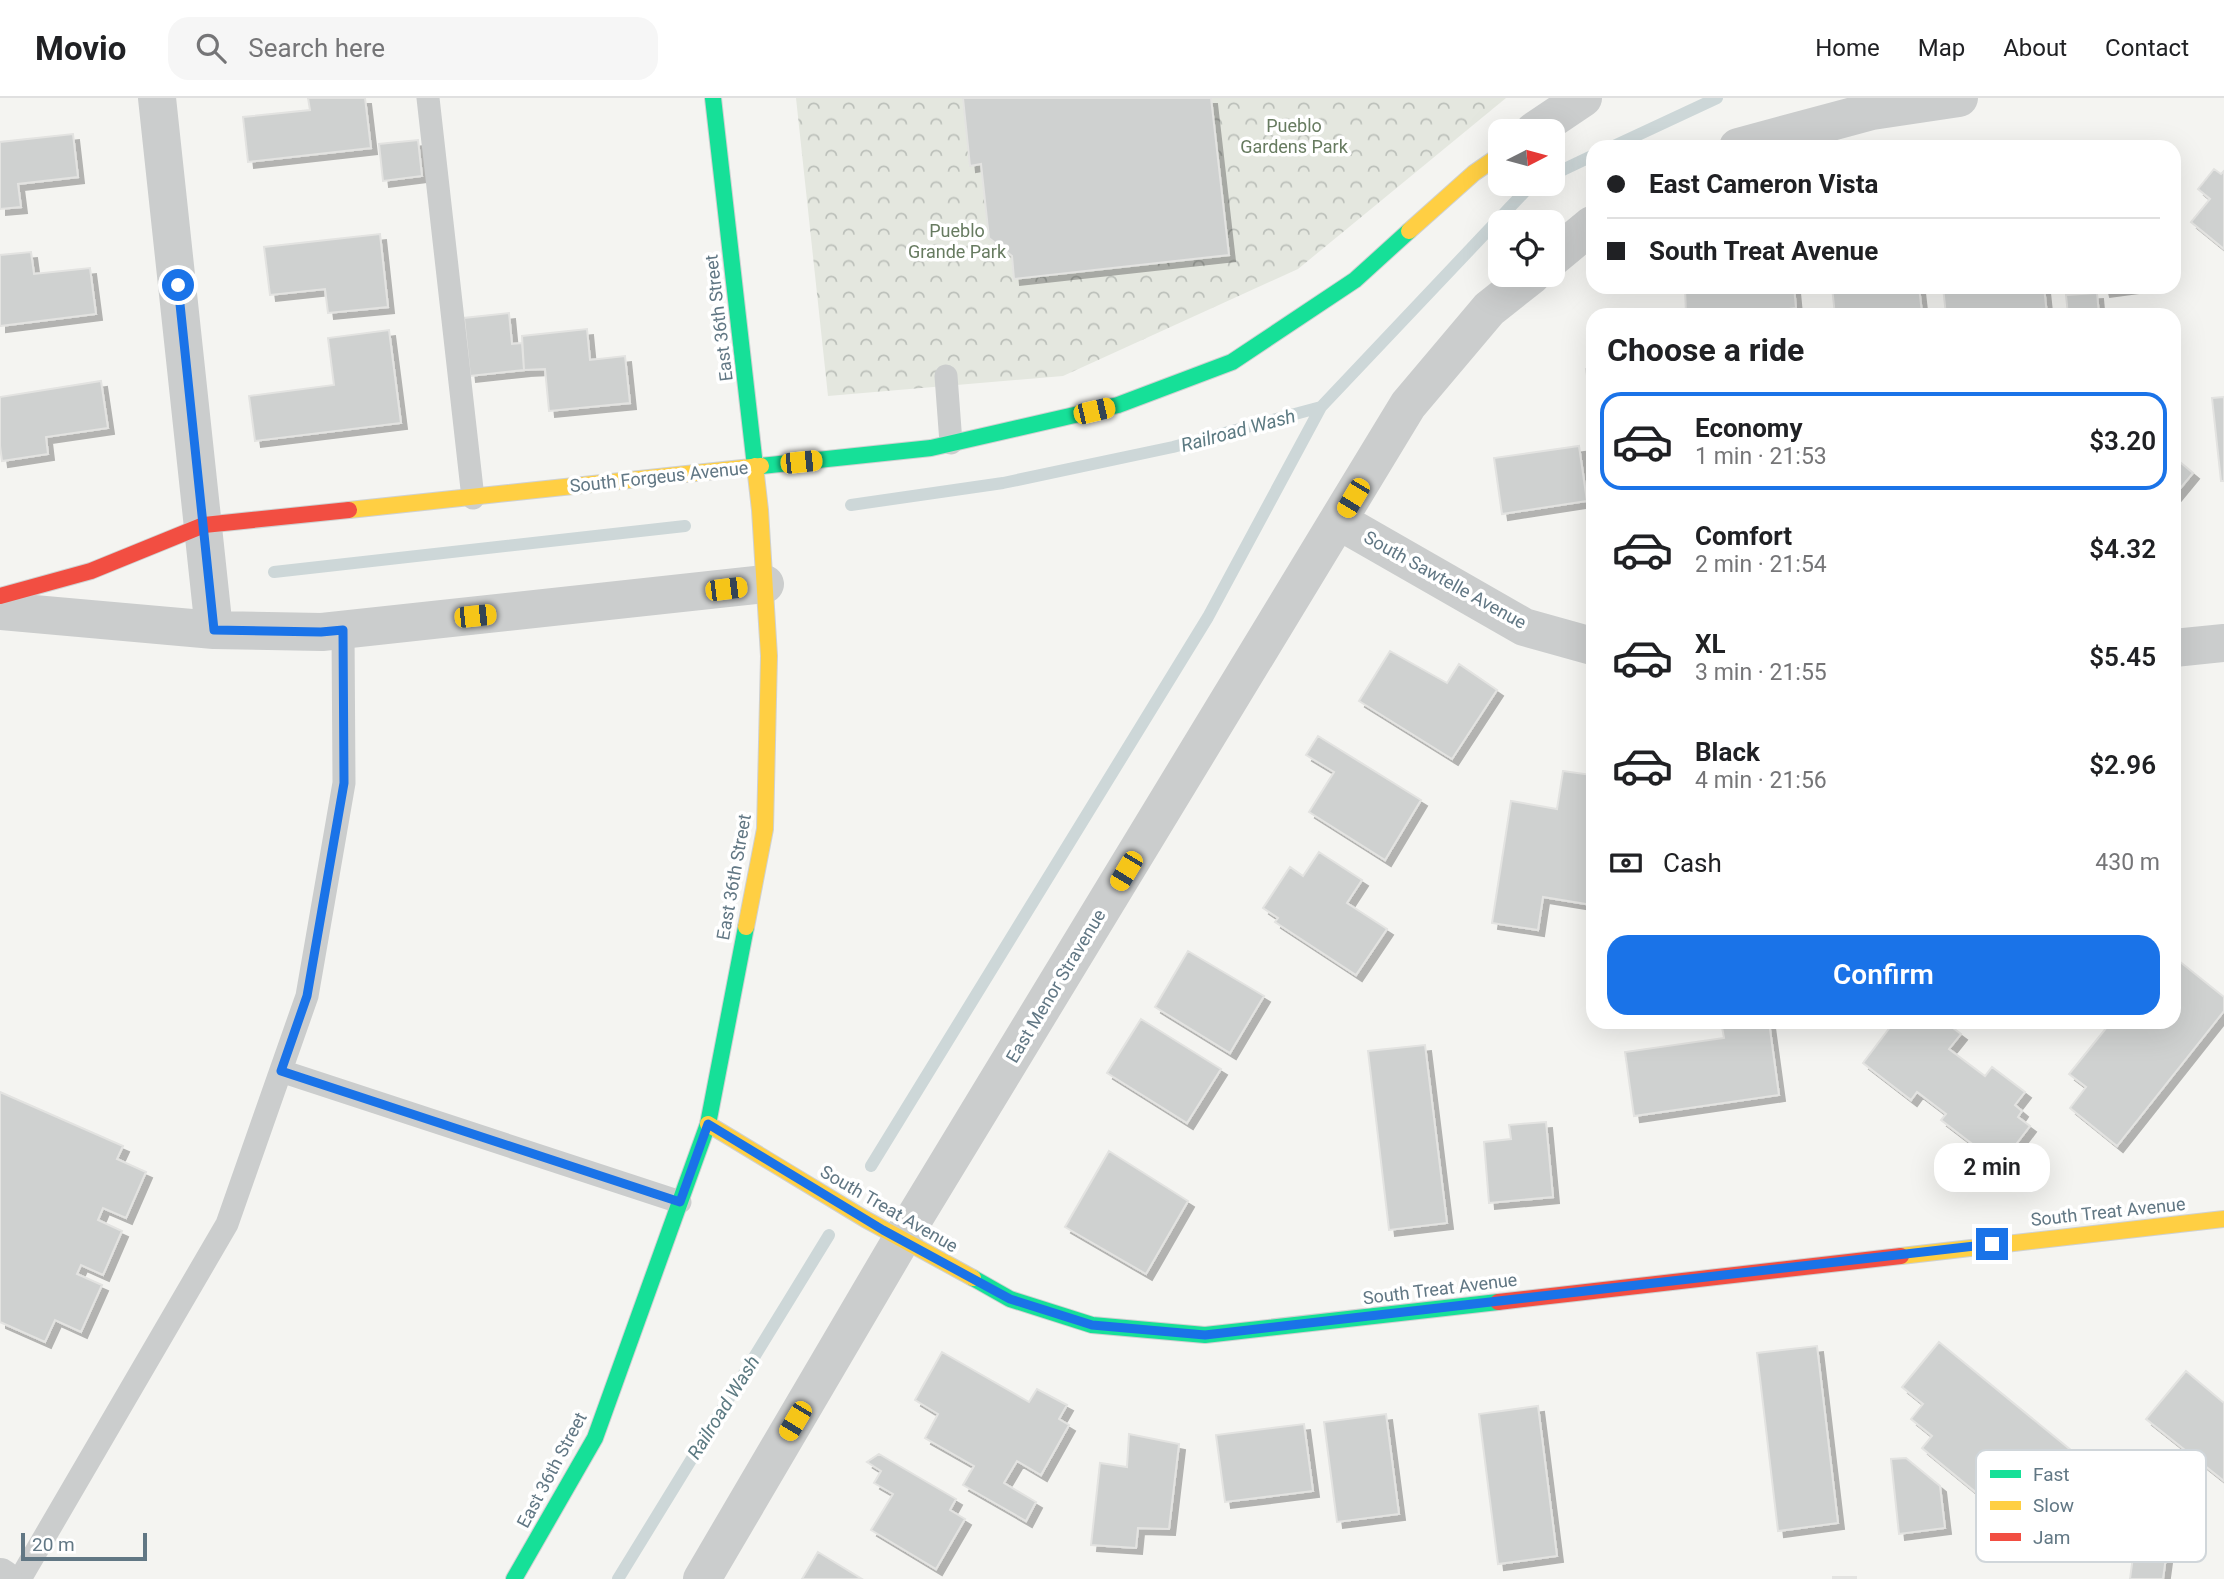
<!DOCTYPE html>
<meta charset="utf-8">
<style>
body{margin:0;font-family:Roboto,sans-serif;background:#f6f6f6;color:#202124;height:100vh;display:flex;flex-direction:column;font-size:26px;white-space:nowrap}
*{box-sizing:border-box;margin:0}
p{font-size:23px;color:#757577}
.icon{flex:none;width:38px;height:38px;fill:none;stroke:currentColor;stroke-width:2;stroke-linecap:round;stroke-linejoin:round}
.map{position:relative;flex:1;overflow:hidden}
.side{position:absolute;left:1586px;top:210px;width:595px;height:721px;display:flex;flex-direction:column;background:#fff;border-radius:21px;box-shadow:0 7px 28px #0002}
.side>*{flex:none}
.top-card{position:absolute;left:1586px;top:42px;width:595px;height:154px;border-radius:21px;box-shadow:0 7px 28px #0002;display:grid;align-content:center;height:154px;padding:0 21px;background:#fff}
.needle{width:46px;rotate:84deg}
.buttons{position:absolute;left:1488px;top:21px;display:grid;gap:14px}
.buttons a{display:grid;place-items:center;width:77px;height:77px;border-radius:14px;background:#fff;box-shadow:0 7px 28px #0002;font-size:35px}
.scale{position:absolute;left:21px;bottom:18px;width:126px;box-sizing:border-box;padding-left:7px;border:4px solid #617784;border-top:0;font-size:19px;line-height:24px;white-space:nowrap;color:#617784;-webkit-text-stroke:5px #fff;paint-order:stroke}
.end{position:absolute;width:32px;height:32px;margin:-16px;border:9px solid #1a73e8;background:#fff;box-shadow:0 0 0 4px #fff}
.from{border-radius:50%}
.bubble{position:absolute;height:49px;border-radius:21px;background:#fff;box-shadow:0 7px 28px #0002;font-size:23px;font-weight:600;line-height:49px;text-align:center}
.car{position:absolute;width:21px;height:42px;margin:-21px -10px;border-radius:9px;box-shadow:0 0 5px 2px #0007;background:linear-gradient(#f5c518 24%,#345 0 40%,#f5c518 0 76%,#345 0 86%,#f5c518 0)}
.top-card b{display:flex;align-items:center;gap:24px;height:66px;font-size:26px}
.top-card b+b{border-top:2px solid #e0e0e0}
.top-card i{width:18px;height:18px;background:#202124}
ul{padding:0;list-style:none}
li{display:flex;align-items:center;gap:21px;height:98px;margin:0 14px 10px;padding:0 7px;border:4px solid transparent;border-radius:21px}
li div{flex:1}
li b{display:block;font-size:26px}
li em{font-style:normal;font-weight:600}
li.selected{border-color:#1a73e8}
li>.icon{width:63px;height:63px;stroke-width:1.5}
h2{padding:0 21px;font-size:32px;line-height:84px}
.pay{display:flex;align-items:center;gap:18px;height:77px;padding:0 21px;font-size:26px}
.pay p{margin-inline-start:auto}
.action{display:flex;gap:14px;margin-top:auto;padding:14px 21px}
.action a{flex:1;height:80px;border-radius:21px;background:#1a73e8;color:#fff;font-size:28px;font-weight:600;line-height:80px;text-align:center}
header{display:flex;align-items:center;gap:42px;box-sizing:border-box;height:98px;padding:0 35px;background:#fff;border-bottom:2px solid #e0e0e0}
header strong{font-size:33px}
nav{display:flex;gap:38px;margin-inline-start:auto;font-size:24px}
.search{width:490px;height:63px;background:#f6f6f6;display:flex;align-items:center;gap:18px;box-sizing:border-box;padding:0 24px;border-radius:21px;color:#757577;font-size:26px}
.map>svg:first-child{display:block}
</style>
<header>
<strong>Movio</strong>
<div class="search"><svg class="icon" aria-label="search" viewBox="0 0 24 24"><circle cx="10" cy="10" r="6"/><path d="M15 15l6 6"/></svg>Search here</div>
<nav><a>Home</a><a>Map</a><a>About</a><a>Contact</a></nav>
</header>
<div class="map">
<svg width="2224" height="1481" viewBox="0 0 2224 1481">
<defs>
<pattern id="forest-crowns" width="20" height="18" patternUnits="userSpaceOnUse" patternTransform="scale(1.75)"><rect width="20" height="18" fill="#e4e7df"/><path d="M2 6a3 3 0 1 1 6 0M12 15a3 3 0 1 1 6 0" fill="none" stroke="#bcc0ba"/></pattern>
<filter id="shadow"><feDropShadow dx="6" dy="6" stdDeviation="0" flood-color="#0004"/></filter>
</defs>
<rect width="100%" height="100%" fill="#f4f4f1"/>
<path fill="url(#forest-crowns)" d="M796 0H1506L1298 171 1063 278 828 298Z"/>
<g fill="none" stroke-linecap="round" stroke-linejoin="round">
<path stroke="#cdd7d8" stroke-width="12" d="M1612 49 1717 0
M1552 77 1592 58
M851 407 1003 385 1173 349 1321 309 1532 86
M274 474 685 428
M871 1068 1208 519 1321 309
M618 1481 829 1137"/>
</g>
<path fill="#cfd1d0" stroke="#e3e3e1" stroke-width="2" filter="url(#shadow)" d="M308 0H365L371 50 248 64 243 19 310 12Z
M963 0H1211L1229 157 1014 181 1012 158 989 140 981 66 970 68Z
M73 36 78 79 18 86 21 109 0 111V44Z
M418 42 422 78 383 83 379 46Z
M2214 71 2221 76 2224 73V151L2191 124 2210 101 2198 91Z
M380 136 388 209 328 215 325 191 270 197 264 149Z
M31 154 34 176 90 170 96 216 0 228V157Z
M1685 189H1794L1796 210 1747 217H1686Z
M1832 189H1919L1922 215 1835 217Z
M1943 189H2044L2047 217H1946Z
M2103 189H2133L2104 193Z
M2097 195 2099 217H2068L2066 197Z
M509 215 512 246 522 245 524 272 470 278 464 220Z
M587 231 590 262 625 258 630 305 549 313 545 271 524 272 522 238Z
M389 232 401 325 255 343 249 298 334 287 328 240Z
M1586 271H1592V313Z
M101 283 108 330 46 339 48 356 2 363 0 348V299Z
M2224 299V383H2221L2212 300Z
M1579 348 1587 403 1502 416 1494 360Z
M2174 359 2193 375 2174 398Z
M1390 553 1447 585 1459 566 1497 592 1452 661 1359 603Z
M1318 638 1421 702 1385 762 1309 714 1334 674 1306 657Z
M1563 673 1592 677V807L1543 799 1538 832 1492 825 1511 703 1557 711Z
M1319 754 1362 782 1347 805 1387 831 1356 877 1275 824 1278 820 1263 810 1290 769 1303 778Z
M1188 853 1264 898 1230 955 1155 909Z
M2174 859 2224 899V913L2117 1048 2070 1010 2086 989 2069 976 2111 924H2174Z
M1141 921 1221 971 1187 1025 1107 975Z
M1760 924H1769L1779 997 1634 1018 1625 954 1724 940 1722 929Z
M1894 924H1945L1961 936 1949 951 1985 978 1992 969 2025 994 2015 1007 2022 1013 2018 1019 2030 1028 2004 1062 1991 1053 1988 1058 1941 1022 1946 1016 1917 994 1911 1002 1863 965Z
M1425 947 1447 1125 1389 1132 1368 953Z
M0 994 123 1048 117 1061 146 1074 126 1120 103 1110 98 1122 122 1133 103 1177 81 1167 77 1176 102 1187 81 1234 55 1222 45 1244 0 1224Z
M1546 1024 1553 1099 1489 1105 1484 1044 1511 1041 1509 1027Z
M1109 1053 1188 1103 1146 1176 1065 1129Z
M1939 1244 2083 1362 2041 1414 2000 1381 1984 1401 1922 1350 1932 1338 1911 1321 1923 1306 1902 1289Z
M1817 1248 1838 1425 1778 1433 1757 1255Z
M942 1254 1029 1304 1037 1291 1067 1307 1059 1321 1069 1327 1041 1377 1017 1363 1004 1385 1036 1404 1026 1423 963 1387 974 1368 925 1340 938 1316 915 1302Z
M2186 1273 2224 1305V1383L2146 1321Z
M1538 1308 1557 1458 1498 1466 1479 1316Z
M1386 1316 1399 1416 1337 1424 1324 1324Z
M1304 1326 1313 1393 1225 1404 1216 1337Z
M1129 1336 1179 1346 1169 1431 1138 1430 1136 1450 1091 1447 1100 1365 1127 1369Z
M879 1356 956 1401 950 1412 965 1421 936 1471 871 1432 893 1396 874 1385 881 1373 867 1364Z
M1906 1360 1940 1388 1945 1430 1899 1436 1891 1361Z
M2134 1451 2166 1459 2163 1481H2130Z
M818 1454 862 1481H802Z
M1833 1479H1856V1481H1833Z"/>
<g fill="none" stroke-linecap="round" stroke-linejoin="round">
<g stroke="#cfd1d1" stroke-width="18">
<path id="fast" d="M713 0 755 368
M761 368 931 350 1118 307 1232 264 1355 182 1409 133
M973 1180 1010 1201 1092 1227 1205 1237 1498 1204
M514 1481 595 1340 708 1026 746 829"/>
</g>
<g stroke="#cfd1d1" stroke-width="18">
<path id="slow" d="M1409 133 1474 75 1500 57
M349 412 761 368
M746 829 765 731 769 558 760 412 755 368
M708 1026 865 1121 973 1180
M1901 1158 2224 1121"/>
</g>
<g stroke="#cfd1d1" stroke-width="18">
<path id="jam" d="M0 498 91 473 204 427 349 412
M1498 1204 1901 1158"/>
</g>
<path stroke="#cbcdcd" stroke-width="23" d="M428 0 473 400
M946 278 951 345
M281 973 680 1104
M20 1481 227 1126 307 898 344 685 343 532"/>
<path stroke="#cbcdcd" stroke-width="38" d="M157 0 214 532
M1534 33 1583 0
M1738 49 1872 13 1959 0
M1552 160 1592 127
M1339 423 1524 529 1592 548
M0 513 214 532 322 534 765 486
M2174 550 2224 545
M0 1479 3 1481
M702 1481 901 1142 1408 307 1489 211 1532 177"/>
<use href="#fast" stroke="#16e098" stroke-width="16"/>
<use href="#slow" stroke="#ffcf43" stroke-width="16"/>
<use href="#jam" stroke="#f24e42" stroke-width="16"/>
</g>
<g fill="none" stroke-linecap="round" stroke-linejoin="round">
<path stroke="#1a73e8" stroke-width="9" d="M178 187 214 532 321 534 343 532 344 685 307 898 281 973 680 1104 708 1026 883 1132 1010 1201 1092 1227 1205 1237 1992 1146"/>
</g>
<g text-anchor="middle" stroke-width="7" stroke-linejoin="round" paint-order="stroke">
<g font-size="18" fill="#677b60" stroke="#fff">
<text x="1294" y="34">Pueblo<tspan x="1294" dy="21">Gardens Park</tspan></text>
<text x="957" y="139">Pueblo<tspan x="957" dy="21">Grande Park</tspan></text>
</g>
<g font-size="18" fill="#617784" stroke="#fff">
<text transform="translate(719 220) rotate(-97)" y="6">East 36th Street</text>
<text transform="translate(659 379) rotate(-6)" y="6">South Forgeus Avenue</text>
<text transform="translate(1445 482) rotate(29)" y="6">South Sawtelle Avenue</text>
<text transform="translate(734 779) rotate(-80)" y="6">East 36th Street</text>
<text transform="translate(1056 888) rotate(-59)" y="6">East Menor Stravenue</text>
<text transform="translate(889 1111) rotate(30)" y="6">South Treat Avenue</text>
<text transform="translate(2108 1114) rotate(-6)" y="6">South Treat Avenue</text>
<text transform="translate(1440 1191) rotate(-7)" y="6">South Treat Avenue</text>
<text transform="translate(552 1372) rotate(-62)" y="6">East 36th Street</text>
</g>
<g font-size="19" font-style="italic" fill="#5c7a82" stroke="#fff">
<text transform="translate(1238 332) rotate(-15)" y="7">Railroad Wash</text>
<text transform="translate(723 1309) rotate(-58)" y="7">Railroad Wash</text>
</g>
</g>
<rect x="1976" y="1352" width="230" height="112" rx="10" fill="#fff" stroke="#d0d6da" stroke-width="2"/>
<rect x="1990" y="1372" width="31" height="8" fill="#16e098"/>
<rect x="1990" y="1403" width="31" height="9" fill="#ffcf43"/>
<rect x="1990" y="1435" width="31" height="8" fill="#f24e42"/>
<g font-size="19" fill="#617784">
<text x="2033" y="1383">Fast</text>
<text x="2033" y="1414">Slow</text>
<text x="2033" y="1446">Jam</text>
</g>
</svg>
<div class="buttons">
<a><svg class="needle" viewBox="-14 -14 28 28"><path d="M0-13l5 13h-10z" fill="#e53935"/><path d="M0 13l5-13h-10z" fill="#757577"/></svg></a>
<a><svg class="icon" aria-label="locate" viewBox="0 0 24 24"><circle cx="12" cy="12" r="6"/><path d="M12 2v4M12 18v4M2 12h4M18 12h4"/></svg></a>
</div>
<div class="scale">20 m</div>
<i class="end from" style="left:178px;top:187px"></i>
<i class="end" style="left:1992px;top:1146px"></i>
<div class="bubble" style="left:1934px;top:1045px;width:116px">2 min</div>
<i class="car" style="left:1094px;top:313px;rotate:77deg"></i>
<i class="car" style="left:801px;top:364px;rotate:84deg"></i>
<i class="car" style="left:1353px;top:400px;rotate:211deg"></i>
<i class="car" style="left:726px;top:491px;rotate:83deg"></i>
<i class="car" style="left:475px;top:518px;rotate:84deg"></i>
<i class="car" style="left:1126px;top:773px;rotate:211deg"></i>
<i class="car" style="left:795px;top:1323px;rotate:211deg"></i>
<div class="top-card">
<b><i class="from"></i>East Cameron Vista</b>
<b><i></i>South Treat Avenue</b>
</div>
<section class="side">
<h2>Choose a ride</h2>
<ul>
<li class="selected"><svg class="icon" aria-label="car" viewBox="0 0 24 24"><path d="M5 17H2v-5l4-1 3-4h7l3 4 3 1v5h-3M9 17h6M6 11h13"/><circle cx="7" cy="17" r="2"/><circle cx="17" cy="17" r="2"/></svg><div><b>Economy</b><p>1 min · 21:53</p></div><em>$3.20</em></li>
<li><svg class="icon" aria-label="car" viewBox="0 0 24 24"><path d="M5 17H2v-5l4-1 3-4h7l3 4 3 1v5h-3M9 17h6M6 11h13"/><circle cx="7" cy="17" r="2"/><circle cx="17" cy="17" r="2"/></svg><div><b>Comfort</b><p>2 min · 21:54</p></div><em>$4.32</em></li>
<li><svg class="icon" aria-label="car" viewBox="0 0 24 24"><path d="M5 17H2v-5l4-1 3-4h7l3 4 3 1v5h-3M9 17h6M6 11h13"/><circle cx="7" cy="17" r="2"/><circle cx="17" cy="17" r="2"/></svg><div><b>XL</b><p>3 min · 21:55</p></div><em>$5.45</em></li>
<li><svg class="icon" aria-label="car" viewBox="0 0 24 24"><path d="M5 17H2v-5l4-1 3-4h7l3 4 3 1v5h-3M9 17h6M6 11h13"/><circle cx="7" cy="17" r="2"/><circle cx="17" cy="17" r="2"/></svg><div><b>Black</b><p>4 min · 21:56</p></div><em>$2.96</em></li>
</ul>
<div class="pay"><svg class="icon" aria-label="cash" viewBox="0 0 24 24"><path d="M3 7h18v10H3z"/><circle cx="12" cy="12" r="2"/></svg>Cash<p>430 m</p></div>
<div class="action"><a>Confirm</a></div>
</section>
</div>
